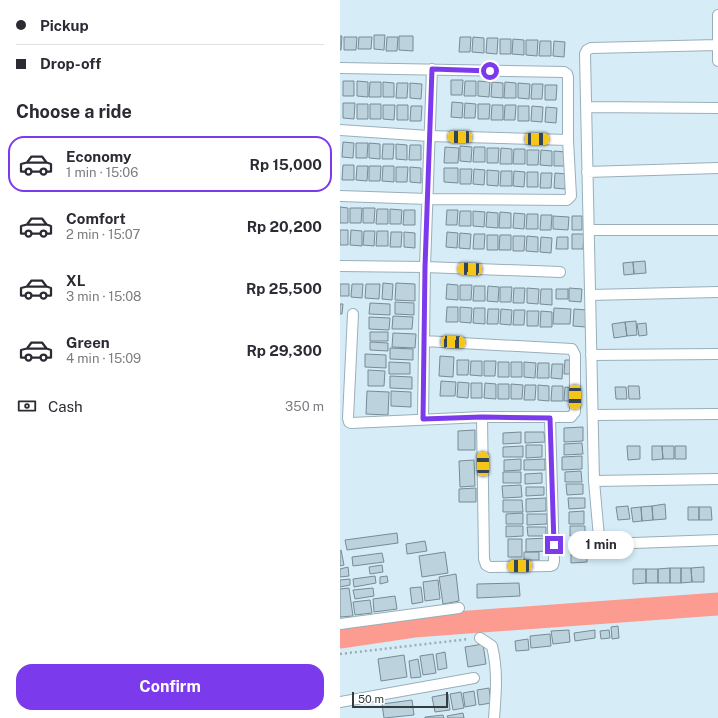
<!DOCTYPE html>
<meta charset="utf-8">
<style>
body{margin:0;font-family:"Public Sans",sans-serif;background:#f7f7f7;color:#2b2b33;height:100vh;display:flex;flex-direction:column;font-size:15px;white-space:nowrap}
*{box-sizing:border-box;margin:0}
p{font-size:13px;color:#7c7c81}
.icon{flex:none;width:22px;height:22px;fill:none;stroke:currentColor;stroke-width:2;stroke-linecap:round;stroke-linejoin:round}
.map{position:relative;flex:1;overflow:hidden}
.details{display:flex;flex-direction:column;background:#fff;width:340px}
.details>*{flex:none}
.top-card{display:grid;align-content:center;height:88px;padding:0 16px;background:#fff}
.scale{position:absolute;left:12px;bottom:10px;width:96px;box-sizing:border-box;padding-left:4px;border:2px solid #333c41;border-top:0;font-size:11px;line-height:14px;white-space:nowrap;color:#333c41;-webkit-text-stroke:3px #fff;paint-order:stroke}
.end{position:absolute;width:18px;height:18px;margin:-9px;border:5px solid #7c3aed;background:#fff;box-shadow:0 0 0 2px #fff}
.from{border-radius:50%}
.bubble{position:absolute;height:28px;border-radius:14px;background:#fff;box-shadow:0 2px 6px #0003;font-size:13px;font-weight:700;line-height:28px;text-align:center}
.car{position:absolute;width:12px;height:24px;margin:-12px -6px;border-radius:5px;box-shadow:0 0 3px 1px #0007;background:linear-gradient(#f5c518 24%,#345 0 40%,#f5c518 0 76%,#345 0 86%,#f5c518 0)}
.top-card b{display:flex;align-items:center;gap:14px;height:38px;font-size:15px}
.top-card b+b{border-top:1px solid #e1e1e2}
.top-card i{width:10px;height:10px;background:#2b2b33}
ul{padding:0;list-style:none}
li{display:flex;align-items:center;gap:12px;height:56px;margin:0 8px 6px;padding:0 8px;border:2px solid transparent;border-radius:16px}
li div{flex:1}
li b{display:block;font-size:15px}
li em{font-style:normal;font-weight:700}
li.on{border-color:#7c3aed}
li>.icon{width:36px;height:36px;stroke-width:1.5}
h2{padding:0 16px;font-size:18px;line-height:48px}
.pay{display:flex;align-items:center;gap:10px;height:44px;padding:0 16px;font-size:15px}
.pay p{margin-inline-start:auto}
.action{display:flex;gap:8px;margin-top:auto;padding:8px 16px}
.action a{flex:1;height:46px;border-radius:16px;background:#7c3aed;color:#fff;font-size:16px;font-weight:700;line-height:46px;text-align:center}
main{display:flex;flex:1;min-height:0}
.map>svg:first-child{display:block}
</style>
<main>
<section class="details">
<div class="top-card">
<b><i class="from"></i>Pickup</b>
<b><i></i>Drop-off</b>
</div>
<h2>Choose a ride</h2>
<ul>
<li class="on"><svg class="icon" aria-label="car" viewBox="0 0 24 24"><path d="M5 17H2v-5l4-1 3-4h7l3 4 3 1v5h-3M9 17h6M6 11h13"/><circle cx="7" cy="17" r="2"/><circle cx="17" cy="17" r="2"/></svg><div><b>Economy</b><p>1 min · 15:06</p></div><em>Rp 15,000</em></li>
<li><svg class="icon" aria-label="car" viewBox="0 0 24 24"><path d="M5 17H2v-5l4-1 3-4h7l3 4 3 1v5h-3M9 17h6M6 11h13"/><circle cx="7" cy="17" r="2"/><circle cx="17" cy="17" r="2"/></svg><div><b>Comfort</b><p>2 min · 15:07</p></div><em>Rp 20,200</em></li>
<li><svg class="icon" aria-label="car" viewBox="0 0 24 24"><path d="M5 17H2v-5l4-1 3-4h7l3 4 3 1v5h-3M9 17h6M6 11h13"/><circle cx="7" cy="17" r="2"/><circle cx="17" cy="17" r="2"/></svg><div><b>XL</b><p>3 min · 15:08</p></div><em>Rp 25,500</em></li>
<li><svg class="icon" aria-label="car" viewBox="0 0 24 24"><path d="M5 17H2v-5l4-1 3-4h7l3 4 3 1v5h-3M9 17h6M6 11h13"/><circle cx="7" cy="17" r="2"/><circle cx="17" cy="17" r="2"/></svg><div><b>Green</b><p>4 min · 15:09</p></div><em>Rp 29,300</em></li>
</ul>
<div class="pay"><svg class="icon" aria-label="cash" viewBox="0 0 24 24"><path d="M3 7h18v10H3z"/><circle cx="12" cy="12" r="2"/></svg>Cash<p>350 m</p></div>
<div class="action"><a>Confirm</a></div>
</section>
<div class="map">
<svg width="378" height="718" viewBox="0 0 378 718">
<rect width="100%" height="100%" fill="#d6edf8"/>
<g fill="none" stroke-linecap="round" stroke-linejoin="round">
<path stroke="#fc9c91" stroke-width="23" d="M0 637 74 626 378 604"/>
</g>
<path fill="#bcd2dd" stroke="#768b95" d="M34 35H45L44 50 34 49Z
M0 36H2L1 50H0Z
M59 36H73V51L59 50Z
M4 37H17L16 50H4Z
M19 37H32L31 49H18Z
M47 37H58L57 51H46Z
M120 37H131L130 52H119Z
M133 37 144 38V53L132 52Z
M147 38H158L157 54 146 53Z
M160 39H171V54H160Z
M173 39 184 40V55L172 54Z
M186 40H198L197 56 186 55Z
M200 41H211V56H199Z
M214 41 225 42 224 57 213 56Z
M111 80H123L122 95H111Z
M3 81H14V96H3Z
M17 81 28 82V97L17 96Z
M125 81H136V96H124Z
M138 81 150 82 149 97 138 96Z
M30 82H41V97H29Z
M43 82 54 83V97H43Z
M152 82 163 83V98L151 97Z
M165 82 176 83V98H164Z
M57 83H68L67 98H56Z
M70 83 82 84 81 99 70 98Z
M178 83 190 84 189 99 178 98Z
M192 84H203L202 99H191Z
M205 85H217L216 100H205Z
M112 102 123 103 122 118 111 117Z
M3 103H15L14 119 3 118Z
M125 103 136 104 135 118H124Z
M17 104H28V119H17Z
M30 104H41V119H30Z
M138 104H150L149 119H138Z
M43 105H55L54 120 43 119Z
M57 105H68V120H57Z
M152 105H163V120H151Z
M165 105H176L175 120H164Z
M71 106H82L81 121H70Z
M178 106H189V121H178Z
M192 106 203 107 202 122 191 121Z
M206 107 217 108 216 123 205 122Z
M3 142 14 143 13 158 2 157Z
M16 143H28L27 158H16Z
M29 143 40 144V159L29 158Z
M43 144H54L53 159H42Z
M56 144 67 145V160L56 159Z
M70 145H81V160H69Z
M120 146 132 147 131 162 120 161Z
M105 147 119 148 118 163H104Z
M134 147H145V162H133Z
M147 148H159L158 163H147Z
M161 148 172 149V164H160Z
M174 149H185V164H173Z
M187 150H199L198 165H187Z
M201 150 212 151V166L200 165Z
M214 151 226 152 225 166H214Z
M3 165H14V180H2Z
M17 166H28L27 181 16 180Z
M29 166H41L40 181H29Z
M43 166H54V182L42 181Z
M56 167H68L67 182H56Z
M70 167 81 168V183L70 182Z
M104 168H118V183L104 182Z
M120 169H132L131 184H120Z
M134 169 145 170 144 185 133 184Z
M147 170 159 171 158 186 147 185Z
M161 171H172V186H160Z
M174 171 185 172 184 187 173 186Z
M187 172H198V187H187Z
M201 173H212L211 188H200Z
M215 173 226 174 225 189 214 188Z
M0 207 8 208V223H0Z
M10 208H22L21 223H10Z
M23 208H35L34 223H23Z
M37 209H48V224H36Z
M50 209 62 210 61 224H50Z
M64 210H75V225H63Z
M107 210H118L117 225H106Z
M120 211H131V226H119Z
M133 211 145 212 144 227 133 226Z
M147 212 158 213V228L146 227Z
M160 212 171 213V228H159Z
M174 213 185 214 184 229 173 228Z
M187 214H198V229H186Z
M201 215H212L211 230H200Z
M213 216 229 217 228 230 213 229Z
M232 216H242V230H232Z
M0 230H8V245H0Z
M11 230 22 231V246L10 245Z
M24 231H35L34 246 23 245Z
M37 231H48V246H36Z
M51 232H62L61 247H50Z
M64 232 75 233V248L64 247Z
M107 232 118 233 117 248 106 247Z
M120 233 131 234 130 249 119 248Z
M134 234H145L144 249H133Z
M232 234H244L243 249H232Z
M147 235H158V250H147Z
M160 235H171V250H159Z
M173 236H185L184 251H173Z
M187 236 198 237V252L186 251Z
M201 237 212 238 211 253 200 252Z
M217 237H228V249H216Z
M305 261 306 273 294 274 293 262Z
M293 262 294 274 284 275 283 263Z
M43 283 53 284 52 300 42 299Z
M56 283 75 284V301L55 300Z
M0 284H9V296H0Z
M12 284H23L22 298 11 297Z
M26 284H40L39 299 25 298Z
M107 284 118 285V300L106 299Z
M120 285H132L131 300H120Z
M134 286H145V301H133Z
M148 286 159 287 158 302 147 301Z
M160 287H172L171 302H160Z
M174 288H185L184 303H173Z
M187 288 199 289 198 304 187 303Z
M229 288 242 289 241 302 229 301Z
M201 289H212V305L200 304Z
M216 289H228V299H216Z
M55 302 74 303V315L55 314Z
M30 303 50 304V315L29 314Z
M0 304H3L2 314H0Z
M107 307H118V322H106Z
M120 307 132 308 131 323 120 322Z
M134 308H145V324L133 323Z
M214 308 231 309 230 324H213Z
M148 309H159L158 324H147Z
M161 309 172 310 171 325 160 324Z
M234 309 247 310 246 327 233 326Z
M174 310H185L184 325H173Z
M187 311H199L198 326H187Z
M201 311 212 312V327H200Z
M53 316 73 317 72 329H52Z
M29 317 50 318 49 330 29 329Z
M296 321 297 335 287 336 285 322Z
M285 322 287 336 274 338 272 324Z
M306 323 307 335 299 336 297 324Z
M30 332H48V341H30Z
M53 333 76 334 75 348 52 347Z
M30 342 48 343V351L30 350Z
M50 348 73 349V360L50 359Z
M25 354 46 355V368L25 367Z
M100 356 114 357 113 377 99 376Z
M117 360H129L128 375H117Z
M225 360H233V374H224Z
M131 361H142V376L130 375Z
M144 361H156L155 376H144Z
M49 362 70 363V374H49Z
M158 362H169V377H158Z
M171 362H182V377H171Z
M184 362 196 363 195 378 184 377Z
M198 363H209V378H197Z
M212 364H223L222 379 211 378Z
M28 370 45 371 44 386H28Z
M50 376 72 377V389L50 388Z
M101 381 116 382 115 396H100Z
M118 382 129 383 128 398 117 397Z
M131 383H142V398H131Z
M145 383 156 384V399L144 398Z
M158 384H169V399H158Z
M171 384 183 385 182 399H171Z
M185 385H196L195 400H184Z
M198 385 209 386V401L198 400Z
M212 386H223V401H211Z
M288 386H299L300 399H289Z
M225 387 232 388V401H224Z
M275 387H286L287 399H276Z
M27 391 49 392 48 415 26 414Z
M51 391 71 392V407L51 406Z
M243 427V441L224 442V428Z
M135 430V450H118V431Z
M181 432V443L163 444V433Z
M185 432H204L205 442 185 443Z
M242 443 243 454 224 455V444Z
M186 445H202V457L186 458Z
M183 446V457H163V447Z
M287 446H300V459L288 460Z
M312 446H322L323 459 312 460Z
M322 446H334V459H323Z
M335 446H346V459H335Z
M242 456V469L222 470V457Z
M181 459V470L164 471V460Z
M205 459V470H184V460Z
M134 460 135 486 120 487 119 461Z
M241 471 242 482H225V472Z
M163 472H181V483H163Z
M202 473V483L185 484V474Z
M226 484H243V494L227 495Z
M181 485 182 497 163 498 162 486Z
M186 487H204V495L186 496Z
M136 488V502H119V489Z
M206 498V511L186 512V499Z
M228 498H245V508L229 509Z
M163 500H182L183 512H163Z
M325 504 326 519 313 520 312 506Z
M288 506 290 519 278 520 276 507Z
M312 506 313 520 302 521 301 507Z
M301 507 302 521 293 522 291 508Z
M348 507H359V520H348Z
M359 507H371L372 520H359Z
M244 511V524H229V512Z
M183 513V524H166V514Z
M187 514H207V524L187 525Z
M166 526H183V536L166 537Z
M230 526H245V536H230Z
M187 527H206V536H188Z
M57 533 58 543 7 550 5 540Z
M209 538V551L186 552V539Z
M247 538V550H231L230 539Z
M168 539H182V557H168Z
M85 541 87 551 67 554 66 544Z
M1 550 4 565 0 566V551Z
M105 552 108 573 82 577 79 556Z
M184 552H199V560H184Z
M42 553 44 562 13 566 12 557Z
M247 553V562L231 563V554Z
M42 565 43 572 30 574 29 567Z
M8 567 9 576 0 577V569Z
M364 567V582H352L351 568Z
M330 568H341V583H330Z
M330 568V583H318V569Z
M341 568H351L352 582 341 583Z
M293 569H306V583L293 584Z
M306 569H318V583H306Z
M116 574 119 601 103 604 99 577Z
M35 576 36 583 14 587 13 579Z
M47 576 48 582 40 584V577Z
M10 579V585L0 587V580Z
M98 580 100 599 85 601 83 582Z
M179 583 180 596 137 598V584Z
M81 587 83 602 72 604 70 588Z
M9 588 13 616 0 617V589Z
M33 588 34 596 15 599 13 590Z
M55 596 57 609 34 612 33 599Z
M30 600 32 613 15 615 13 602Z
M278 626 279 638 272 639 271 627Z
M229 630 230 642 213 644 211 631Z
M255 630V638L235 641 234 633Z
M269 630 270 638 261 639 260 631Z
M210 634 211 646 191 648 190 636Z
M188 639 189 650 176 651 175 641Z
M143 644 146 664 128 667 125 647Z
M105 652 107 668 98 670 96 654Z
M93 654 96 673 83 675 80 656Z
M64 655 67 677 41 681 38 659Z
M78 659 81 677 71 678 69 661Z
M149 688 151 703 139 705 137 690Z
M134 691 136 705 125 707 123 693Z
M121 692 124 708 113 710 110 694Z
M108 694 110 710 95 712 92 697Z
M72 700 74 715 44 718 42 704Z
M123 713 124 718H108L107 716Z
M103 715 104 718H85V717Z"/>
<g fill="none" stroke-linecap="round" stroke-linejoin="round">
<g stroke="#99afba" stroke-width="12">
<path id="street" d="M378 45V15
M378 61V45L251 48 247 50 245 54 254 481 259 537 262 542 265 544 378 540
M0 68 224 72 227 74 228 77V140L231 196 227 200 88 199 0 196
M246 107 378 108
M0 130 89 136 228 140
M247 172 378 168
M249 230H378
M0 266 85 267 220 272
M250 295 378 292
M13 314 8 418 9 422 11 423 142 417H231L235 412V355L232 349 84 341
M251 355 378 354
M253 415 378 414
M142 417 144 559 146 565 150 567 210 566 213 565 214 561 210 418
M83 419 85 267 92 69
M254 481 378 479
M0 624 119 608
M140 638 152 646C158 670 156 694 154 718
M0 702 134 678"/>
</g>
<path stroke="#9badb6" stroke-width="2.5" stroke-dasharray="2 3" stroke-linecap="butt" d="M0 654 129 639"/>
<use href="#street" stroke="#fff" stroke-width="10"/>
</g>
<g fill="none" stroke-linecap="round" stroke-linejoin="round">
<path stroke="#7c3aed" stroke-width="5" d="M150 71 92 69 85 267 83 419 142 417 210 418 214 545"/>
</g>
</svg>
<div class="scale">50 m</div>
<i class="end from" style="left:150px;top:71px"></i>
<i class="end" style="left:214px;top:545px"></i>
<div class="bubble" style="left:228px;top:531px;width:66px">1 min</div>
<i class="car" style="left:120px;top:137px;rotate:271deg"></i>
<i class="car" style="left:197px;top:139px;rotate:91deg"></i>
<i class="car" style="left:130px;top:269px;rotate:272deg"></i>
<i class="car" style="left:113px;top:342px;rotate:93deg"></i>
<i class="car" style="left:235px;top:397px;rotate:180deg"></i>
<i class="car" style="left:143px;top:464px;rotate:359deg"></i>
<i class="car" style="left:180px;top:566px;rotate:269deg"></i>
</div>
</main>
